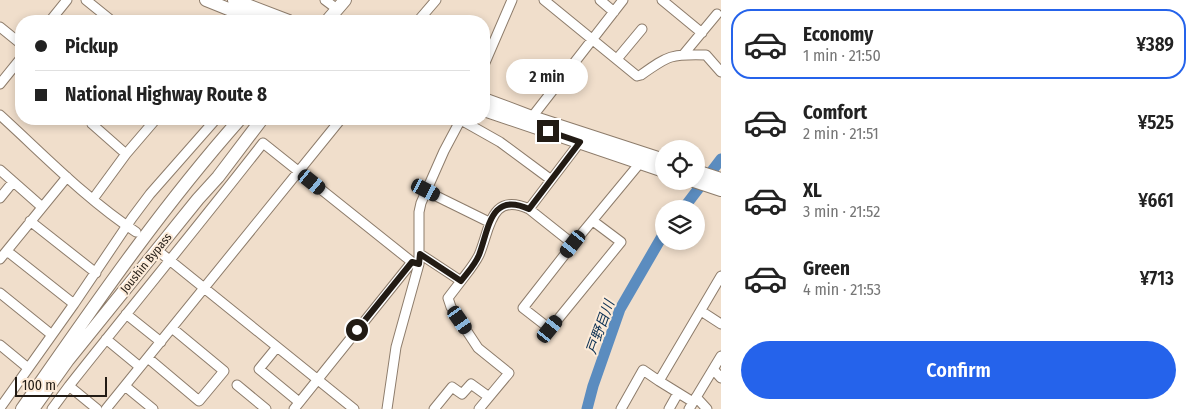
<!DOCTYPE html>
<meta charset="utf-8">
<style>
body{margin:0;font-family:"Fira Sans Condensed","Noto Sans JP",sans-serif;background:#f2f2f2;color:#222;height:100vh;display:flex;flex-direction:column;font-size:19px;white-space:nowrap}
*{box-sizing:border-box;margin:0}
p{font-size:16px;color:#767676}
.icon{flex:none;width:28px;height:28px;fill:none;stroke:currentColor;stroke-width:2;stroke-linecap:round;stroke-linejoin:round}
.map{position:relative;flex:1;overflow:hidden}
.panel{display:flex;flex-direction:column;background:#fff;width:475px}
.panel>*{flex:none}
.banner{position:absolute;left:15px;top:15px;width:475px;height:110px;border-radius:20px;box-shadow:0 2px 8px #0003;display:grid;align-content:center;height:110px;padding:0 20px;background:#fff}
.controls{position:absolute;left:655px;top:140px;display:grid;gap:10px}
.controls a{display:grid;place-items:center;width:50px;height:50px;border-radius:50%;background:#fff;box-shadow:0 2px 8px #0003;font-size:25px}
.scale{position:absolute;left:15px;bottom:12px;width:92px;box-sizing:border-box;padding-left:5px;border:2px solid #221b14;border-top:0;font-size:14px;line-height:18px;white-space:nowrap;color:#221b14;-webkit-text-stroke:4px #fdebd8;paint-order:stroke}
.end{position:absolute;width:22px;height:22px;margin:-11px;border:6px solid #221b14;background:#fff;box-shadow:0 0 0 2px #fff}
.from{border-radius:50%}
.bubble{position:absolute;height:35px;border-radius:18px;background:#fff;box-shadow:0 2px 8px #0003;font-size:16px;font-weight:600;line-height:35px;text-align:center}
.car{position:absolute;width:15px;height:30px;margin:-15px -8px;border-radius:6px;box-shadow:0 0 4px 1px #0007;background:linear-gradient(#222 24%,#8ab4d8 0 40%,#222 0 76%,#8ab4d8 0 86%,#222 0)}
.banner b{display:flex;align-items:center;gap:18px;height:48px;font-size:19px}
.banner b+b{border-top:1px solid #e0e0e0}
.banner i{width:12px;height:12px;background:#222}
ul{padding:9px 0 0;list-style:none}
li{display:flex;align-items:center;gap:15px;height:70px;margin:0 10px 8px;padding:0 10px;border:2px solid transparent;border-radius:20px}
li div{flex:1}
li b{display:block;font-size:19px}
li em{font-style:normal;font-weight:600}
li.active{border-color:#2563eb}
li>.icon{width:45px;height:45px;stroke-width:1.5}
.button{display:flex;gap:10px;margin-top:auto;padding:10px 20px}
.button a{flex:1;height:58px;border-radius:30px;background:#2563eb;color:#fff;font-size:20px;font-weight:600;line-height:58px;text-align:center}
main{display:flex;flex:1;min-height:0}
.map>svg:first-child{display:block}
</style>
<main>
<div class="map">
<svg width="721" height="409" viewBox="0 0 721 409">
<rect width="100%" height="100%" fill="#f0decb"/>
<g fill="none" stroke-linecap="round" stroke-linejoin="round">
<path stroke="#5b8cbf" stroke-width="11" d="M683 209 721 159
M587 409 593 386 620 309 664 233"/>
<g stroke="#8d7c6b" stroke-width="11">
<path id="minor" d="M86 0 112 21
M325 0 337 9
M544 0 637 76 641 75C669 55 671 54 706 55L721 72
M600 0 614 12
M662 0 702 33
M50 21 67 0
M418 21 436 0
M0 27 21 44
M683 55 717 14
M617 59 642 29
M484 65 512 0
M0 84 21 58
M0 115C44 155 86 199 136 232
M532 117 623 0
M96 119 92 124 126 154
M461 120 500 142 550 179
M0 170 42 207
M426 191 489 222
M0 198 13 182
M93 199 126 154 156 119
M30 221 96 273
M593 221 621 242 550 329 523 308 573 244 640 163
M573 244 529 209 580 142
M7 251 74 304
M162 254 354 409
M420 254 461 281 448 298 451 307 478 348 509 373 479 409
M0 259 67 177
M461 281C467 273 474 265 479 255 490 230 490 191 529 209
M0 293 52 335
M701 311 721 324
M126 314 161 342
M106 339 140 367
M0 345 28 368
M277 347 259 369 299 402
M148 358 199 401 224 371 172 328
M713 369 721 378
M237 385 266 409
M69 386C133 305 199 225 263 143L412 262 419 264
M125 386 153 409
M696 397 707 409
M693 402 659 381 721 276
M0 408 74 304 132 218 150 194 216 119
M52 409 69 386 97 409
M106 409 341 119
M294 409 412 262
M387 409 396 347 419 264V212L421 203 444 151 461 119
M434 409 452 387 462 394 471 384 489 397
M621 409 643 370 659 381
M669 409 678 393
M689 409 721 356"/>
</g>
<g stroke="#8d7c6b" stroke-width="14">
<path id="highway" d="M206 0 258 21
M234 0 289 21
M327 21 345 0
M484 99 532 117 664 160
M484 110 664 171
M696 171 721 179
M694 181 721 190
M22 409C91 310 160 209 240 119
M33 409 68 360 198 199 218 177 262 119"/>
</g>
<use href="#minor" stroke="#fff" stroke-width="9"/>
<use href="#highway" stroke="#fff" stroke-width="12"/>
</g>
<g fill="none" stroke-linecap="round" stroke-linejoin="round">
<path stroke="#221b14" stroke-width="6" d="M357 330 412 262 419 264 420 254 461 281C467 273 475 265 479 255 489 229 490 191 529 209L580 142 548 131"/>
</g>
<g text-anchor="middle" stroke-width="4" stroke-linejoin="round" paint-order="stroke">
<g font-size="12" fill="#221b14" stroke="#fdebd8">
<text transform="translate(146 263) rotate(-51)" y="4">Joushin Bypass</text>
</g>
<g font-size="14" font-style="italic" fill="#0b3053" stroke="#fdebd8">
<text transform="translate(600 327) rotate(-70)" y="5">戸野目川</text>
</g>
</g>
</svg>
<div class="controls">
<a><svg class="icon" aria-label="locate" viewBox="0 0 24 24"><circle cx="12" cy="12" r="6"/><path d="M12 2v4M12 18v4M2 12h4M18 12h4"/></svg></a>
<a><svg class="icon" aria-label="layers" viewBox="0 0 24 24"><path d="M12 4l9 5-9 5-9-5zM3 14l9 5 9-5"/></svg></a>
</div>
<div class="scale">100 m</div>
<i class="end from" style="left:357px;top:330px"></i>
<i class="end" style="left:548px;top:131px"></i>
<div class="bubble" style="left:506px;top:59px;width:82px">2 min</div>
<i class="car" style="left:312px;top:182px;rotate:129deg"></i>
<i class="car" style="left:426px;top:190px;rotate:117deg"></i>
<i class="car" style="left:573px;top:244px;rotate:218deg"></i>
<i class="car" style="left:460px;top:320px;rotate:145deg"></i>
<i class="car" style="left:550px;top:329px;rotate:39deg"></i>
<div class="banner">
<b><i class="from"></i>Pickup</b>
<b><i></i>National Highway Route 8</b>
</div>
</div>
<section class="panel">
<ul>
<li class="active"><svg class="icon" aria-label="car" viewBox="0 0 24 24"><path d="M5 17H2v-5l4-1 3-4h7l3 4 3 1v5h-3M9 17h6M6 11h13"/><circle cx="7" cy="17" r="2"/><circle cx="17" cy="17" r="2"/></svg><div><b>Economy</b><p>1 min · 21:50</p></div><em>¥389</em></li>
<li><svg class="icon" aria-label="car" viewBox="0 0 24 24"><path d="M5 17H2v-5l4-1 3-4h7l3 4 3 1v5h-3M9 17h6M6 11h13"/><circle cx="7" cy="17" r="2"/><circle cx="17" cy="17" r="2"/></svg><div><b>Comfort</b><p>2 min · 21:51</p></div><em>¥525</em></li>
<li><svg class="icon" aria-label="car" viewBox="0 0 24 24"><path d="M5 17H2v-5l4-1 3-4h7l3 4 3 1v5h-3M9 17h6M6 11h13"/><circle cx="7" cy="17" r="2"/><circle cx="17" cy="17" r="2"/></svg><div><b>XL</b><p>3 min · 21:52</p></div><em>¥661</em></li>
<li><svg class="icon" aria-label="car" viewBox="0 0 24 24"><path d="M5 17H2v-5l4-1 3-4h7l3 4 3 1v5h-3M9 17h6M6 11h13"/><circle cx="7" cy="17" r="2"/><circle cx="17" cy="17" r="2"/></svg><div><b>Green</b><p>4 min · 21:53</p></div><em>¥713</em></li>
</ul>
<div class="button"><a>Confirm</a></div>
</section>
</main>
